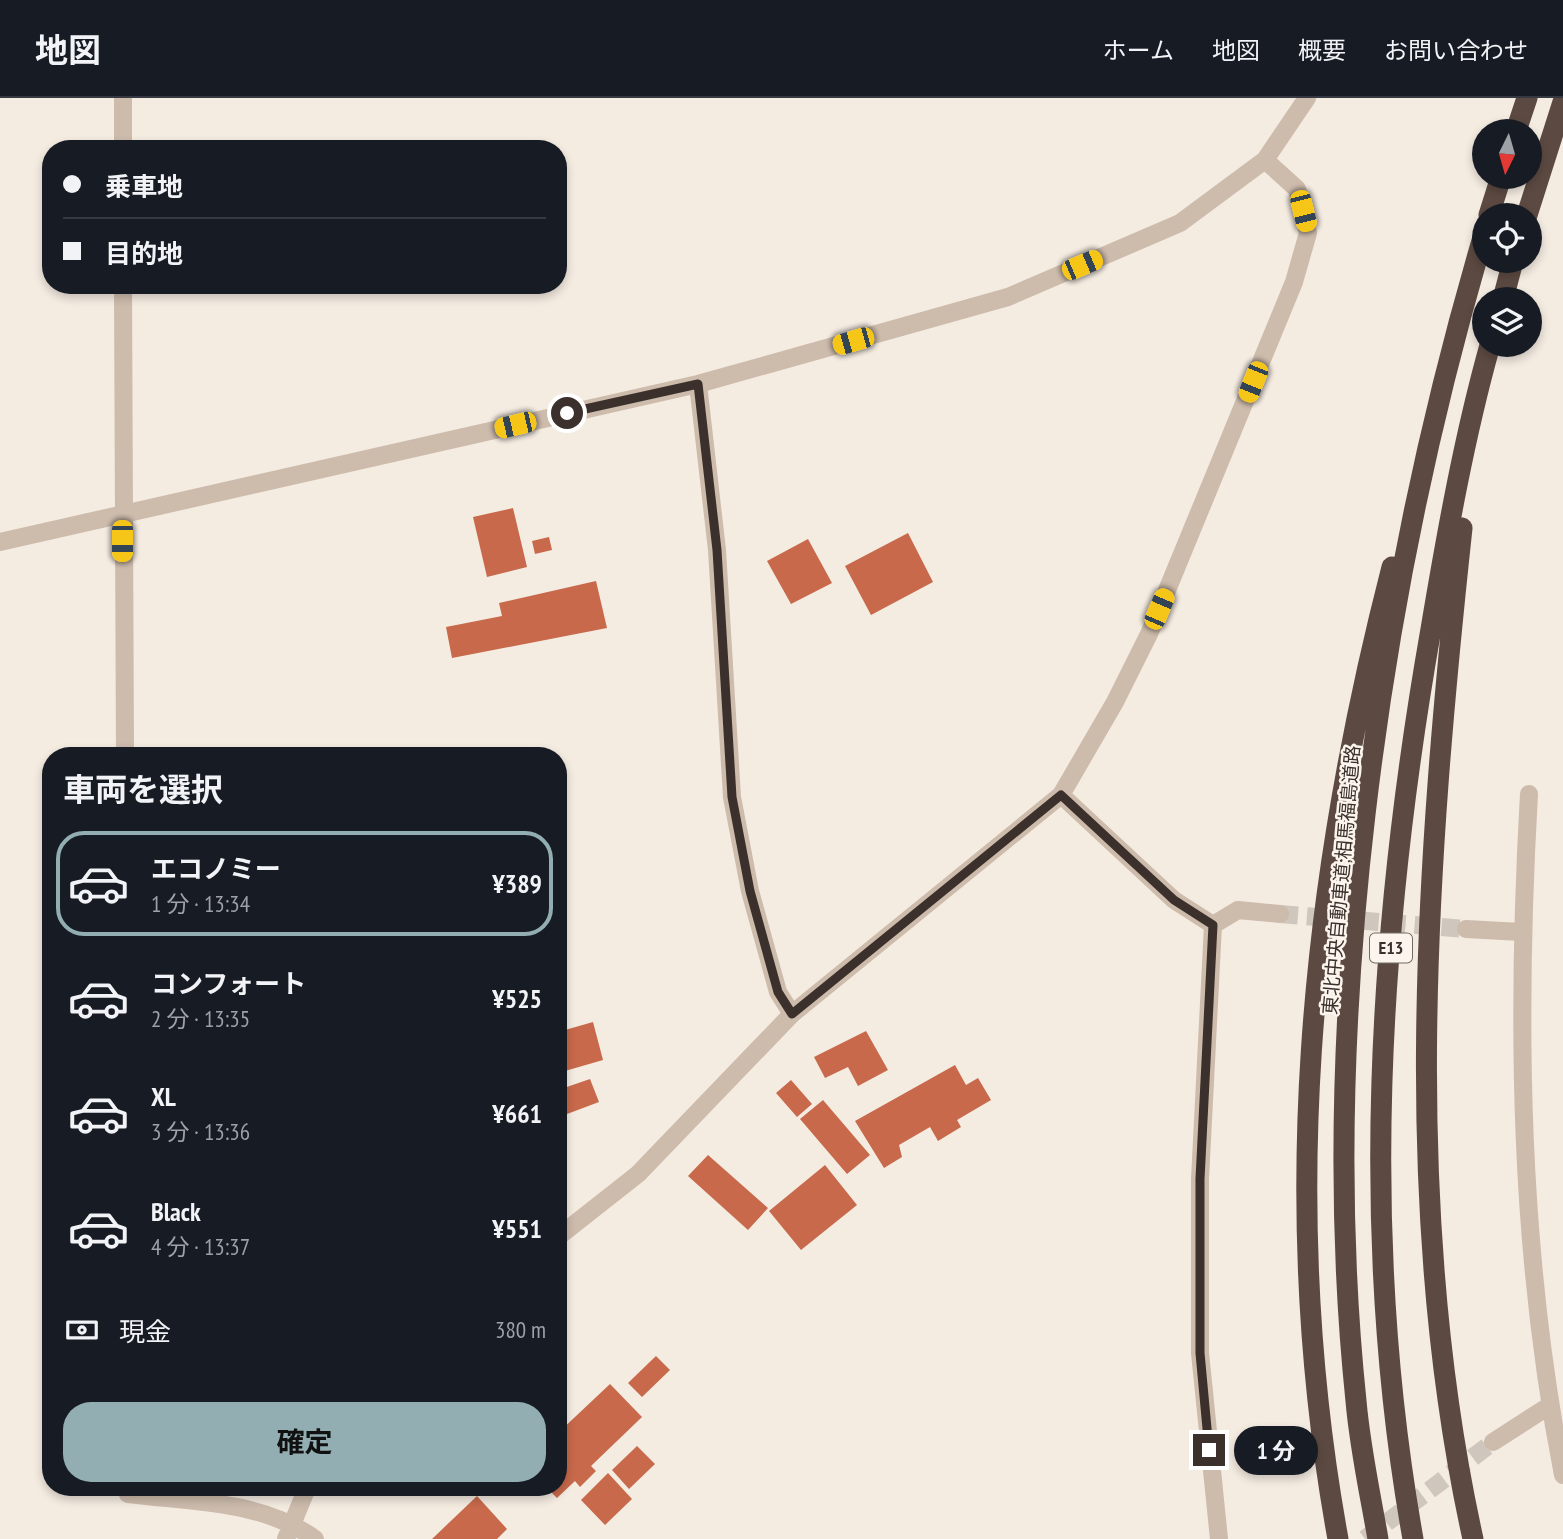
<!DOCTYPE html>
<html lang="ja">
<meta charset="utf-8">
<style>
body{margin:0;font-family:"PT Sans Narrow","Noto Sans JP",sans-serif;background:#20242c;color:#f1f3f6;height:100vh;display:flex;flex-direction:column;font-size:26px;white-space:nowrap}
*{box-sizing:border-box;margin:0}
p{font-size:23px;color:#9ea1a6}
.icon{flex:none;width:38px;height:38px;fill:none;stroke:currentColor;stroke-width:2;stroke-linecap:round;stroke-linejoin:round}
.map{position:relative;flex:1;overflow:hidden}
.sheet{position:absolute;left:42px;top:649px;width:525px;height:749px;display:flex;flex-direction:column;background:#171b24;border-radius:28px;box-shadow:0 4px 10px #0003}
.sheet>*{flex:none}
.guide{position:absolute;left:42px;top:42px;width:525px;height:154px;border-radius:28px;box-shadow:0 4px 10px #0003;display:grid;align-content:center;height:154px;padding:0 21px;background:#171b24}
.needle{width:46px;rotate:185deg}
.buttons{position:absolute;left:1472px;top:21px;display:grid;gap:14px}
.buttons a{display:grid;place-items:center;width:70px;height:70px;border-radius:50%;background:#171b24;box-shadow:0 4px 10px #0003;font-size:35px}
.end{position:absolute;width:32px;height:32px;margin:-16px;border:9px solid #3b302b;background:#fff;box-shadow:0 0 0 4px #fff}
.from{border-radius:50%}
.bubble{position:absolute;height:49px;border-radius:24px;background:#171b24;box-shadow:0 4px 10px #0003;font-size:23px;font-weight:700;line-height:49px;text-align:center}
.car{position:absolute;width:21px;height:42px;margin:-21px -10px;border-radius:9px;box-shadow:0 0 5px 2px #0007;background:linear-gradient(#f5c518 24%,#345 0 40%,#f5c518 0 76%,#345 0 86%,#f5c518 0)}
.guide b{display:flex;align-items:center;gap:24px;height:66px;font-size:26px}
.guide b+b{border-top:2px solid #363941}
.guide i{width:18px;height:18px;background:#f1f3f6}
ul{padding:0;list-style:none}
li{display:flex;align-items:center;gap:21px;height:105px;margin:0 14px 10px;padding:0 7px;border:4px solid transparent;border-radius:28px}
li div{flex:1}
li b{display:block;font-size:26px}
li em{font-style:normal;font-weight:700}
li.current{border-color:#92aeb2}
li>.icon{width:63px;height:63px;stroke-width:1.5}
h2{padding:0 21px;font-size:32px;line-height:84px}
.pay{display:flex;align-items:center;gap:18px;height:77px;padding:0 21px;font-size:26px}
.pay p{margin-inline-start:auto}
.primary-button{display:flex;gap:14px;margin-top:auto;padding:14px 21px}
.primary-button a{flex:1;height:80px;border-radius:28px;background:#92aeb2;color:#111;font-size:28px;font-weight:700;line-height:80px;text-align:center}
header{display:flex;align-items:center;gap:42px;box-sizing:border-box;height:98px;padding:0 35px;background:#171b24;border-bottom:2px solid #363941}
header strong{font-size:33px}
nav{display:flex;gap:38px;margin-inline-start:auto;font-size:24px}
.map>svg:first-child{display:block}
</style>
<header>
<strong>地図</strong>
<nav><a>ホーム</a><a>地図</a><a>概要</a><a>お問い合わせ</a></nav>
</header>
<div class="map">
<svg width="1563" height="1441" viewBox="0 0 1563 1441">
<rect width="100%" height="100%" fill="#f4ebe1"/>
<path fill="#c8694b" d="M513 410 527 469 487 479 473 419Z
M908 435 933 484 871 517 845 468Z
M549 439 552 452 535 456 532 443Z
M808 441 832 485 791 506 767 463Z
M596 483 607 530 452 560 446 529 502 518 499 505Z
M593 924 603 962 558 975V934Z
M866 933 888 972 858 988 848 969 825 980 814 959Z
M955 967 966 987 978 980 991 1002 957 1022 961 1029 938 1043 930 1029 899 1047 902 1059 884 1070 855 1023Z
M590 981 599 1004 567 1016 558 992Z
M791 982 812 1006 797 1019 776 995Z
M823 1002 870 1057 847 1076 800 1021Z
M708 1057 768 1110 748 1132 688 1078Z
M825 1067 857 1107 801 1152 769 1113Z
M656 1258 670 1272 642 1299 628 1285Z
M610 1286 642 1319 591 1368 596 1373 580 1389 575 1383 557 1400 547 1390H558V1335Z
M637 1348 655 1366 629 1391 612 1372Z
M608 1375 632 1401 605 1427 581 1402Z
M477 1398 507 1431 497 1441H432Z"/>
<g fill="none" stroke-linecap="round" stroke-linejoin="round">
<path stroke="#cfc6bd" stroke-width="18" stroke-dasharray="18 9" stroke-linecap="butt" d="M1280 816 1466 831
M1365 1441 1493 1344"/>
<path stroke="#cdbbac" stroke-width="18" d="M123 51V0
M123 187 125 658
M698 286 717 452 732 699 750 793 778 894 792 916
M0 444 698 286 1008 199 1180 125 1265 62 1307 0
M1529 696C1516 923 1519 1153 1563 1377
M1061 697 1174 802 1213 827
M1466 831 1521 834
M558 1139 638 1076 792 916 1061 697 1115 604 1149 536 1294 184 1308 135 1297 91 1265 62
M1493 1344 1549 1308
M125 1390 128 1396C191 1404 262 1402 315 1441
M286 1441 307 1390
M1219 1441 1200 1255V1081L1213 827 1238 812 1280 816"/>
<path stroke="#5c4a42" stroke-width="21" d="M1516 33 1527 0
M1489 117 1501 79
M1527 117 1563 4
M1503 201 1513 163
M1462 430C1426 764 1400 1111 1473 1441
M1338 1441C1278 1112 1309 791 1392 469
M1378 1441C1370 1395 1360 1350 1356 1303 1317 927 1377 498 1484 136
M1413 1441C1359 1138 1378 833 1431 531 1447 436 1464 340 1490 247"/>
</g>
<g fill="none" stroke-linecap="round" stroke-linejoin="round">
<path stroke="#3b302b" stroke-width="9" d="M567 315 698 286 717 452 732 699 750 793 778 894 792 916 1061 697 1174 802 1213 827 1200 1081V1255L1209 1352"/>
</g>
<g text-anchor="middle" stroke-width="5" stroke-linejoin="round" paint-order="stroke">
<rect fill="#fbf5ee" stroke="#756b66" stroke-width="2" x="1370" y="835.5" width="42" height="29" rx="5"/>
<g font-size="18" font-weight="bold" fill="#3b302b">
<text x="1391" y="856">E13</text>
</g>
<g font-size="19" fill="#3b302b" stroke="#fbf5ee">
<text transform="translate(1341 782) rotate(-85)" y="7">東北中央自動車道;相馬福島道路</text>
</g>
</g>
</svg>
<div class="buttons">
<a><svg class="needle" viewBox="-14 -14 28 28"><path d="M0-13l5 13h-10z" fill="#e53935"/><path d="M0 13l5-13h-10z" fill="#9ea1a6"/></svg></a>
<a><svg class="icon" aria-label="locate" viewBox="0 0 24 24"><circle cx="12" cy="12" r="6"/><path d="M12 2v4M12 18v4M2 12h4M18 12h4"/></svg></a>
<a><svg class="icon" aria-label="layers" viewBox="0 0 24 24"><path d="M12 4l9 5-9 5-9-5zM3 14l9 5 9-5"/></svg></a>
</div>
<i class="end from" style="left:567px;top:315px"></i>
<i class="end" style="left:1209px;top:1352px"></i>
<div class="bubble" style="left:1234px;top:1328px;width:84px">1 分</div>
<i class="car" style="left:1303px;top:113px;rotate:166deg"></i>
<i class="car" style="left:1082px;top:167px;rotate:67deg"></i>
<i class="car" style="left:853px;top:243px;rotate:254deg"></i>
<i class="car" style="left:1253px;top:284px;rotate:202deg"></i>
<i class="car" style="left:515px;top:327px;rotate:257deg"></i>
<i class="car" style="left:122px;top:443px;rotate:180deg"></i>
<i class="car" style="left:1159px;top:511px;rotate:23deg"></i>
<div class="guide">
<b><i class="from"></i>乗車地</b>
<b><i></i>目的地</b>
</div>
<section class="sheet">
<h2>車両を選択</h2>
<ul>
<li class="current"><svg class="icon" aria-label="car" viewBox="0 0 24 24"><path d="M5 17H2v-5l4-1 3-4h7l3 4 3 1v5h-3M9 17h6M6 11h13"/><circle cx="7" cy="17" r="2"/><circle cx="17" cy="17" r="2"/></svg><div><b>エコノミー</b><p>1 分 · 13:34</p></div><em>¥389</em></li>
<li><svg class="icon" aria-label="car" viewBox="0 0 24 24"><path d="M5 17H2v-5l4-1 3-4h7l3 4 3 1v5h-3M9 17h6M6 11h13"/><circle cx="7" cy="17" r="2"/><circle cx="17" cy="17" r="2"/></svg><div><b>コンフォート</b><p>2 分 · 13:35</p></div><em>¥525</em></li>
<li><svg class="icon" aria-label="car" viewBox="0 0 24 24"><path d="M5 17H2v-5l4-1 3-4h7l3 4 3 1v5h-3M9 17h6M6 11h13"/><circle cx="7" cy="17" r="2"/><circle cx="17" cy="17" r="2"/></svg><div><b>XL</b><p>3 分 · 13:36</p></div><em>¥661</em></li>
<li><svg class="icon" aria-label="car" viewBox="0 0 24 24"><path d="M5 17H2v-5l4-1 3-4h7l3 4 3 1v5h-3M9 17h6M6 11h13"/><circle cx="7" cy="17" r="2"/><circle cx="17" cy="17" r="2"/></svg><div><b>Black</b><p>4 分 · 13:37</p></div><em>¥551</em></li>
</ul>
<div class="pay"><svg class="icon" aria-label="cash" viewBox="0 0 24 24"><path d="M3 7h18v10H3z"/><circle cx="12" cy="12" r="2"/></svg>現金<p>380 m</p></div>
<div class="primary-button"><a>確定</a></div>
</section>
</div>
